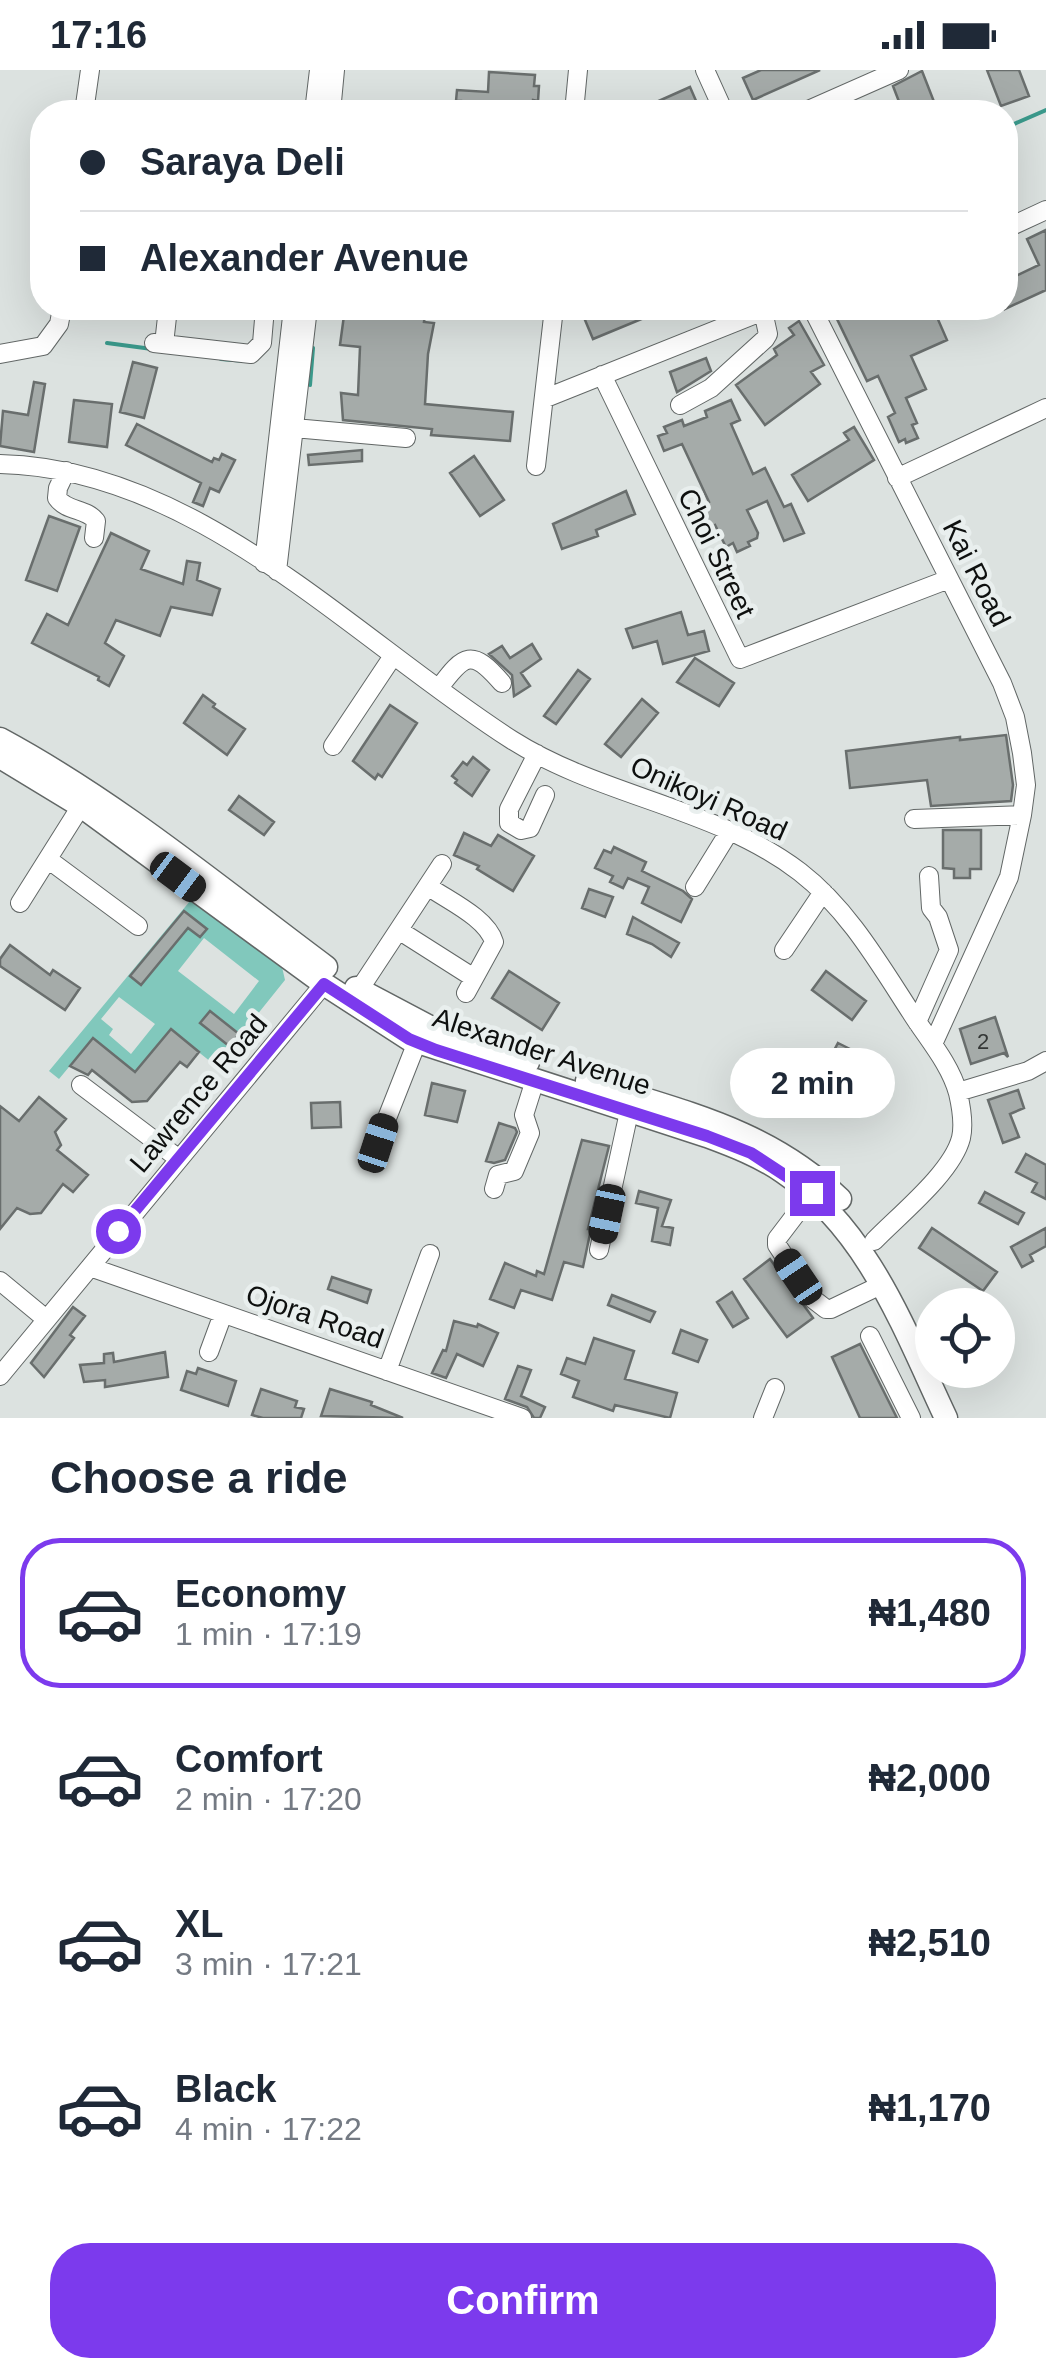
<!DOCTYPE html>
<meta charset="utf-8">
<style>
body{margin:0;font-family:Helvetica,sans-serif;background:#f6f6f7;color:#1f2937;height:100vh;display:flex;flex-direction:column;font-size:38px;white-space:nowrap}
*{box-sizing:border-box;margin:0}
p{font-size:32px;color:#747a83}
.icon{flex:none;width:55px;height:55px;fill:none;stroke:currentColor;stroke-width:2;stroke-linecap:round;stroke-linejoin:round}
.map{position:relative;height:1348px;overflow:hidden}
.side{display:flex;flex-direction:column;background:#fff;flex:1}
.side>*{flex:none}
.guide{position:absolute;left:30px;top:30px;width:988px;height:220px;border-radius:40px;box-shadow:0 10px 40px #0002;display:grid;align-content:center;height:220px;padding:0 50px;background:#fff}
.fabs{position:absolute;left:915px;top:1218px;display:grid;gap:20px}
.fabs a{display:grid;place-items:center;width:100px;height:100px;border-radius:50%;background:#fff;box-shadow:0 10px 40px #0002;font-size:50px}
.end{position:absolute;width:45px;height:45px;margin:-22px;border:12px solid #7c3aed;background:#fff;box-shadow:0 0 0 5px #fff}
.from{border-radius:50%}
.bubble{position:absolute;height:70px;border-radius:35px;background:#fff;box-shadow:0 10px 40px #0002;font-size:32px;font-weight:700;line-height:70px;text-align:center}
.car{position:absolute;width:30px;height:60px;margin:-30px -15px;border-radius:12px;box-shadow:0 0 8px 2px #0007;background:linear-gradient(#222 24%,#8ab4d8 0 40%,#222 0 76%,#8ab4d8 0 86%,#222 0)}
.guide b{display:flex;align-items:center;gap:35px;height:95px;font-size:38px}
.guide b+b{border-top:2px solid #e0e1e3}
.guide i{width:25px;height:25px;background:#1f2937}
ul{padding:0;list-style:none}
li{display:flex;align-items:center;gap:30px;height:150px;margin:0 20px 15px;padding:0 30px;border:5px solid transparent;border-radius:40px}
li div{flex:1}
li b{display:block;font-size:38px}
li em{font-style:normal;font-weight:700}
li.on{border-color:#7c3aed}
li>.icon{width:90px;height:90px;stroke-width:1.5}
h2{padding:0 50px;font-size:45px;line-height:120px}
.cta{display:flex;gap:20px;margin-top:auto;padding:20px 50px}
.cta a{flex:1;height:115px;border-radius:40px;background:#7c3aed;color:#fff;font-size:40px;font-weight:700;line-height:115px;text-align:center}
.status{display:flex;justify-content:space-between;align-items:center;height:70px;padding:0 50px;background:#fff;direction:ltr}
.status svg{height:28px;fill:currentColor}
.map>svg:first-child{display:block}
</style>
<div class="status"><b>17:16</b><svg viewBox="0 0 49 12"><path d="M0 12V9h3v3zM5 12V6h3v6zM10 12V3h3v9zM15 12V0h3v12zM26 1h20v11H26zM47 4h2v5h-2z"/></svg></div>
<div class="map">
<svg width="1046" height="1348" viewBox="0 0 1046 1348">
<rect width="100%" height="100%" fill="#dce2e0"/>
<path fill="#81c8bc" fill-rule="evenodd" d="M190 831 282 897 285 910 216 996 171 960 135 1002 93 968 59 1009 49 1001ZM204 868 259 911 234 944 178 901ZM119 927 155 954 131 984 109 965 113 959 101 949Z"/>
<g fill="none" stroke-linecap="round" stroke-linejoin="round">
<path stroke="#3a998b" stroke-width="4" d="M1005 58 1046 40
M107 273 152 279
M221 289 246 291
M310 315 313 278"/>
</g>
<path fill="#a5aba9" stroke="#696e6d" stroke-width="2.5" d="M761 0H820L753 30 743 8Z
M987 0H1019L1029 26 1001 36Z
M922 1 938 42H903L893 16Z
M489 2 535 5 534 16H539L538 31 533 30 532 38 461 34V31H456L457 20 488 22Z
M690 17 700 40 694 42H634Z
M1046 160V220L1005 239V211L1039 195 1027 169Z
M345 238H426L424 252 434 253 428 284 425 334 513 342 510 371 431 365 432 359 343 350 341 323 358 325 360 277 340 275Z
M580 238H668L593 269Z
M862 238H933L947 270 911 286 926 319 906 328 917 353 912 355 918 368 906 373 905 369 899 372 888 347 895 343 878 306 867 311 837 249Z
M799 251 824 295 811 302 820 314 765 355 736 315 777 285 774 279 794 265 789 258Z
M706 288 711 301 677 322 670 302Z
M133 292 157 298 144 348 120 342Z
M34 312 45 314 34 382 0 376 3 341 28 345Z
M74 330 112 334 107 377 69 372Z
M731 330 740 350 731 354 753 404 765 398 784 437 791 434 804 463 784 471 767 431 747 440 758 463 757 468 748 472 750 476 737 482 733 473 726 477 715 455 711 457 701 436 709 432 682 374 664 381 658 366 667 363 664 357 682 350 684 356 707 347 705 341Z
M137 354 212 392 214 388 219 390 222 384 235 390 219 422 210 418 203 436 193 432 201 413 126 375Z
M854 357 874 390 808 431 792 405 849 370 844 363Z
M362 380V391L309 395 308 385Z
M474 386 504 430 480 446 450 403Z
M626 421 635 444 596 460 598 466 562 479 553 454Z
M49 446 80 457 57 521 26 510Z
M111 463 149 481 141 499 183 514 187 491 200 493 197 510 220 519 212 545 171 537 160 566 116 550 105 573 124 586 109 616 98 610 99 607 32 573 47 544 68 555Z
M681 542 688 565 704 561 709 581 663 594 657 571 633 578 626 559Z
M532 574 541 589 521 603 530 616 514 626 512 605 489 584 502 576 510 588Z
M695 588 734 613 719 636 677 612Z
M578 600 590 609 556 654 544 646Z
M203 625 215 634 213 637 245 659 227 685 184 653Z
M642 629 658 643 621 687 605 674Z
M390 635 417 653 382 707 378 704 375 709 353 691Z
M1006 665 1013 715 1011 731 931 736 927 710 850 718 846 681 960 667V670Z
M473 687 489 700 472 726 455 713 457 710 452 706 463 692 467 695Z
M239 726 274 752 264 765 229 740Z
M943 760H981V799H970V808H954V799L943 798Z
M464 763 491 776 498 765 534 786 513 821 477 799 479 796 454 785Z
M614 777 646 792 642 801 683 821 692 829 681 852 642 833 649 817 628 808 623 818 610 812 613 806 595 798 604 780 611 783Z
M589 819 613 827 605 847 582 838Z
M184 841 207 859 200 867 188 858 141 915 130 906Z
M633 847 679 873 671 887 652 874 627 864Z
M10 875 50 905 53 900 80 918 65 940 0 896V889Z
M509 901 559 933 542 960 492 928Z
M826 901 866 931 852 950 812 920Z
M210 941 239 964 229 976 200 953Z
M995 947 1008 987 1004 983 971 994 960 959Z
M171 959 199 982 187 997 180 992 147 1031 132 1032 92 1000 88 1005 70 996 93 968 135 1002Z
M838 973 874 991 867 1006 830 988Z
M755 989 775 1005 762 1022 741 1006Z
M432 1013 465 1021 457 1052 425 1045Z
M1018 1020 1024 1038 1010 1044 1019 1067 1003 1073 988 1030Z
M39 1027 66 1049 55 1062 61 1075 57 1080 88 1105 73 1122 63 1114 41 1143 30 1144 17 1138 0 1159V1036L19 1051Z
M340 1032 341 1057 312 1058 311 1033Z
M499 1053 515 1058 517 1062 505 1090 494 1093 486 1091Z
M582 1070 609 1076 588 1159H591L583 1197 564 1192 552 1230 521 1220 514 1238 490 1229 505 1193 536 1206 537 1201 544 1204Z
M1026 1084 1046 1095V1129L1032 1122 1037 1113 1016 1102Z
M639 1121 671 1130 662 1156 673 1158 670 1175 652 1171 658 1138 636 1133Z
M985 1122 1024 1143 1018 1154 979 1133Z
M932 1158 997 1202 983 1221 919 1178Z
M1046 1158V1176L1030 1185 1033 1191 1022 1197 1011 1177Z
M770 1189 813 1248 787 1267 744 1209Z
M332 1207 371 1220 367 1233 328 1219Z
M732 1222 748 1248 733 1257 717 1232Z
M612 1225 655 1242 650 1252 608 1235Z
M73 1237 85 1246 70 1265 74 1268 44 1307 31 1293Z
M454 1251 477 1257 478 1254 498 1263 483 1296 457 1284 446 1308 432 1303 443 1280 446 1281Z
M681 1260 707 1270 698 1292 673 1283Z
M594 1268 634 1281 625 1309 677 1323 670 1348 615 1335 613 1341 573 1327 579 1311 561 1304 567 1288 585 1294Z
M860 1274 897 1348H860L832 1287Z
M165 1282 168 1307 105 1317V1310L84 1312 80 1295 104 1293V1284L113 1283 114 1292Z
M518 1296 531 1300 521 1326 545 1337 540 1348H534L527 1337 505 1329Z
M198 1298 236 1311 228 1336 181 1320 187 1301 196 1304Z
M261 1319 297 1331 295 1337 304 1339 301 1348H263L252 1345Z
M330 1319 372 1332 371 1335 403 1348 321 1346Z"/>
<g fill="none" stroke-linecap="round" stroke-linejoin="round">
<g stroke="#626766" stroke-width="20">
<path id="minor" d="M705 0 724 42
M84 42 90 0
M314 42 319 0
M331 42 335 0
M574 42 578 0
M804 42 899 0
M1005 159 1046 140
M812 238 1002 613 1015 647 1022 683 1026 715 1022 745 1009 807 933 974
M154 273 251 284 262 273 265 238
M164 274 168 238
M0 284 43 276 59 254 62 238
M602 305 740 589 949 509
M546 328 771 238
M680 335 711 318 765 269 768 264 763 241
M294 358 406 368
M0 394C197 398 355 570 512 670 602 727 715 737 800 802 848 839 880 895 912 944 928 969 950 994 958 1023 961 1036 964 1055 961 1068 952 1103 899 1145 874 1171
M536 396 554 238
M66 401 58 418 57 428C67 442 86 438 96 451L94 468
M897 408 1046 338
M264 493 293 238
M277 501 308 238
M439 618C464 584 472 578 502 613
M333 676 393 586
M537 684 509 739V753L521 760 530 758 545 725
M914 749 1022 745
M49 790 138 856
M429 817C449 831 487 848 494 872L466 923
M695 817 729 762
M20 833 81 736
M400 861 474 908
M784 880 823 822
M359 920 442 794
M917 952 949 880 938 847 931 838 929 806
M81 1015 179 1089
M958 1022 1028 1001 1046 991
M372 1086 417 972
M494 1119 498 1105 514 1101 530 1063 524 1045 535 1010
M599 1180 629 1042
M90 1197 522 1348
M798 1207 777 1175V1169L812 1123
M0 1211 46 1249
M813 1229 826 1239H831L881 1215
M870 1266 911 1348
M209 1282 223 1244
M387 1301 430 1184
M0 1306 324 914
M763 1348 775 1318"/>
</g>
<g stroke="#626766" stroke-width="25">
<path id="major" d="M0 669C117 732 220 818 326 897
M0 687 81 736 324 914 409 969 707 1066C734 1076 760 1086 783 1102 868 1159 904 1259 946 1348
M356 918 443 964 528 992
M587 1011C681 1042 766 1058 840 1129"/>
</g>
<use href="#minor" stroke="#fff" stroke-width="18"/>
<use href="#major" stroke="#fff" stroke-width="22"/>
</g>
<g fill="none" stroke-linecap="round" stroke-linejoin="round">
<path stroke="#7c3aed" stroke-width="12" d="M118 1161 324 914 409 969 436 980 707 1066 751 1083 812 1123"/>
</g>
<g text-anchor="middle" stroke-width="9" stroke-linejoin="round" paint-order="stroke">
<g font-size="22" fill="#343736">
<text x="983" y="979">2</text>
</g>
<g font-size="28" fill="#0e100f" stroke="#e9efee">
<text transform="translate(717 483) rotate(64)" y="10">Choi Street</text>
<text transform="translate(977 503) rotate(63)" y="10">Kai Road</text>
<text transform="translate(709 728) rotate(24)" y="10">Onikoyi Road</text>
<text transform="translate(542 981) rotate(18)" y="10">Alexander Avenue</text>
<text transform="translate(198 1023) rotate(-50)" y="10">Lawrence Road</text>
<text transform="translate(315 1246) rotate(19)" y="10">Ojora Road</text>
</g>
</g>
</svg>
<div class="fabs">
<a><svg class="icon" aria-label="locate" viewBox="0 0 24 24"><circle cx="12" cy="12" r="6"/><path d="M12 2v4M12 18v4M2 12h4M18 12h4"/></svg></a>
</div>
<i class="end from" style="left:118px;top:1161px"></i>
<i class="end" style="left:812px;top:1123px"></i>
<div class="bubble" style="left:730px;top:978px;width:165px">2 min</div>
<i class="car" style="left:178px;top:807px;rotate:127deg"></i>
<i class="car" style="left:378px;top:1073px;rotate:18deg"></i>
<i class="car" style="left:607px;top:1144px;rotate:192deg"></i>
<i class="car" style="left:798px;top:1207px;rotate:326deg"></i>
<div class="guide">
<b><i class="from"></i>Saraya Deli</b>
<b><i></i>Alexander Avenue</b>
</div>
</div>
<section class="side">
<h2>Choose a ride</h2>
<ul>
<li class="on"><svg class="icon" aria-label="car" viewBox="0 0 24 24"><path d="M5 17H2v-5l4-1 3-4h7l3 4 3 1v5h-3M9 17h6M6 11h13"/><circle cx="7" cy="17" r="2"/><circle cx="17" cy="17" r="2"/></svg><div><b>Economy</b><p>1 min · 17:19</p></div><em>₦1,480</em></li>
<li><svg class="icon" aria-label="car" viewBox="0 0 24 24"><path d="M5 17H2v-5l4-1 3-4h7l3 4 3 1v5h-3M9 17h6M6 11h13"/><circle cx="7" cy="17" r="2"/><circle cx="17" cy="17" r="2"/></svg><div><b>Comfort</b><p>2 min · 17:20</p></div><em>₦2,000</em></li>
<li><svg class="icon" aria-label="car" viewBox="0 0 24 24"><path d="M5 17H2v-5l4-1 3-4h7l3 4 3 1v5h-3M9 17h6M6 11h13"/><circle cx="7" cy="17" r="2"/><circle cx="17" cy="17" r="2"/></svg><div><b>XL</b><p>3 min · 17:21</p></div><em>₦2,510</em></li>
<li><svg class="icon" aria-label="car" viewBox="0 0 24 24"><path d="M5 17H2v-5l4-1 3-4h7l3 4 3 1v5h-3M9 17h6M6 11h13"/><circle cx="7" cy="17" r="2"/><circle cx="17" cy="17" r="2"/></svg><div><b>Black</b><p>4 min · 17:22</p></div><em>₦1,170</em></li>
</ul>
<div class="cta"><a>Confirm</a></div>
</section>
